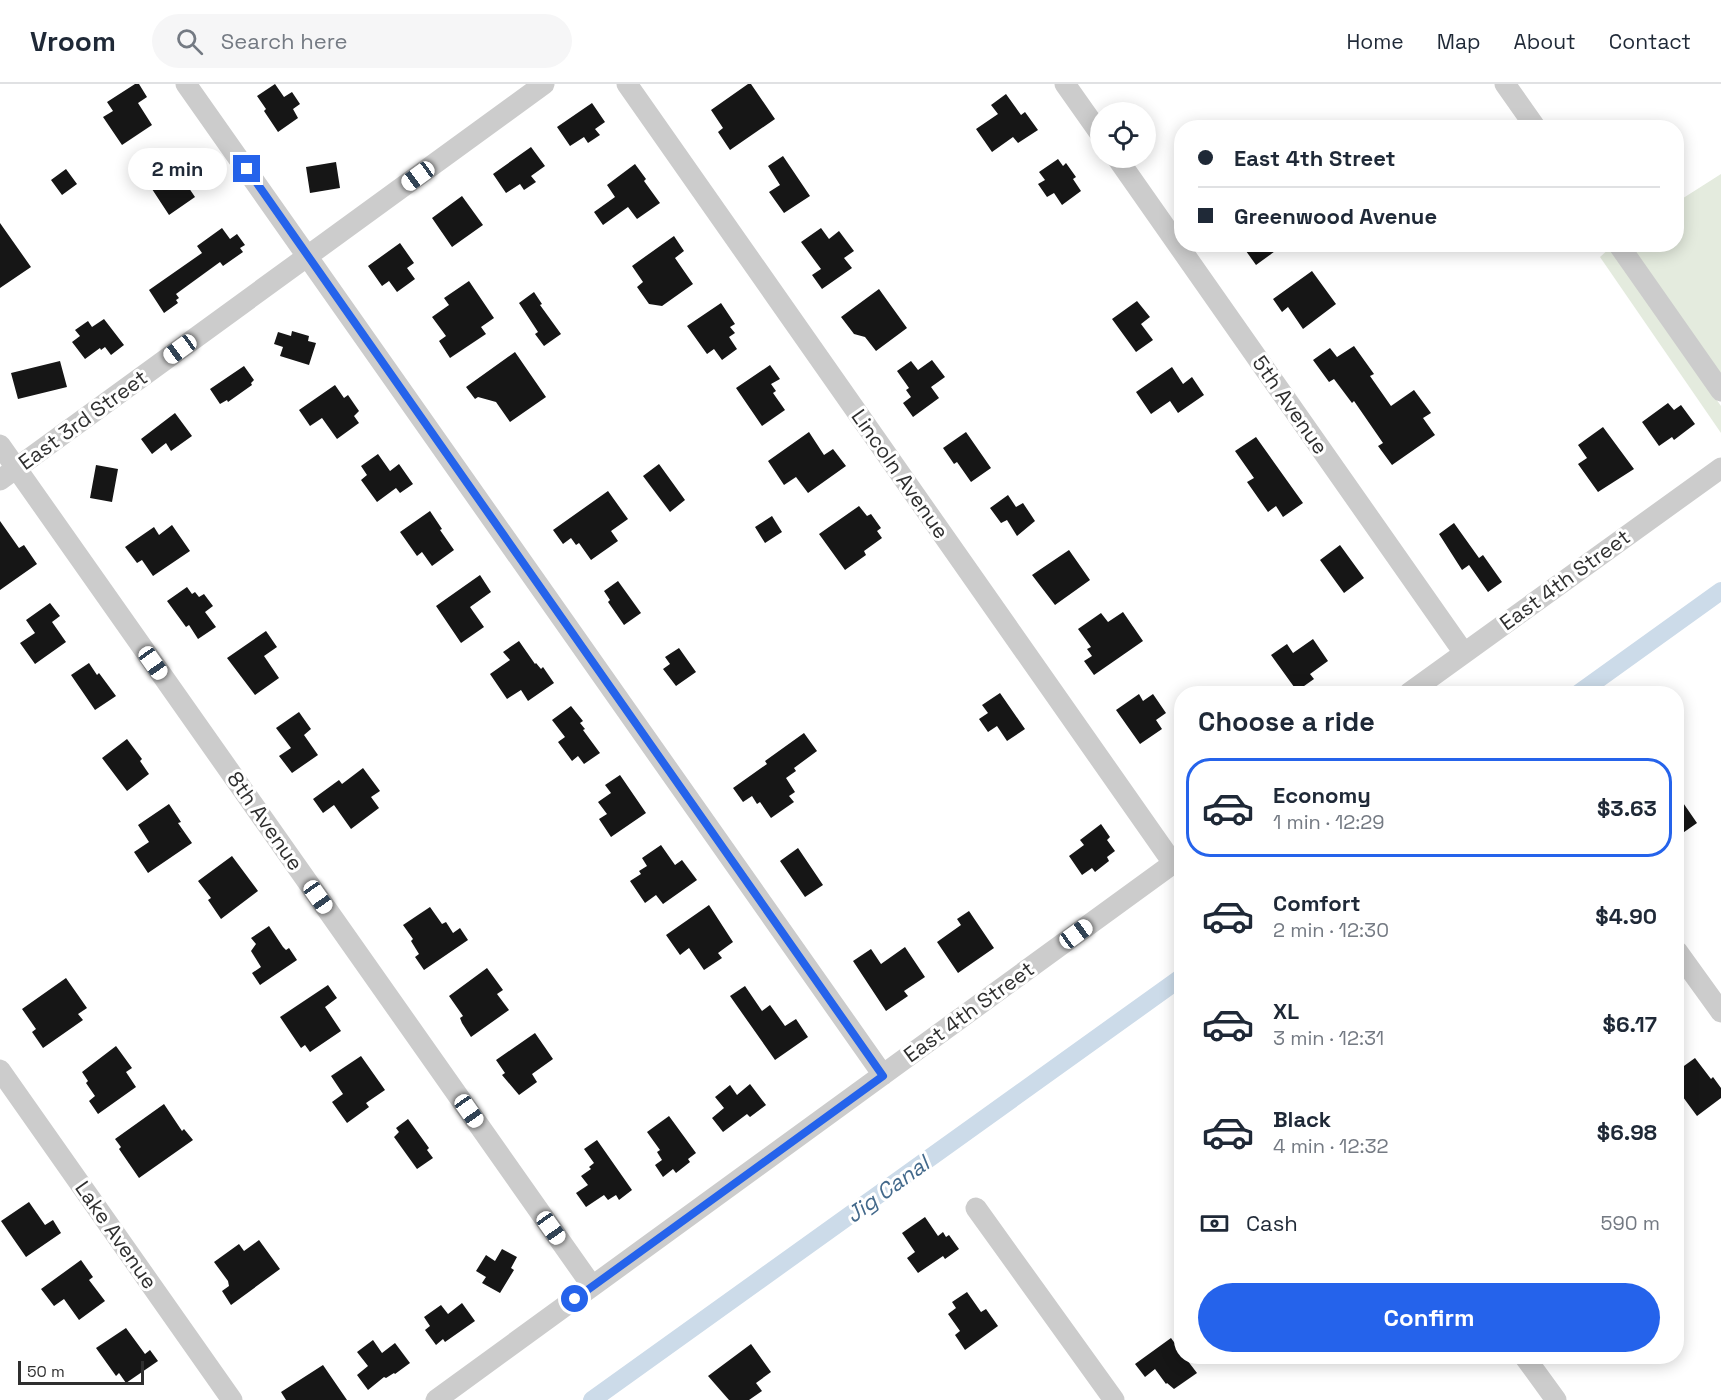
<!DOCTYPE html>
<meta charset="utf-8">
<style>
body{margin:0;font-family:"Space Grotesk",sans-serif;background:#f6f6f7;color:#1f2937;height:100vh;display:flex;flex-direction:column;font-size:22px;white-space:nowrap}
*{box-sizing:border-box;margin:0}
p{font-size:20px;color:#747a83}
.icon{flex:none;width:33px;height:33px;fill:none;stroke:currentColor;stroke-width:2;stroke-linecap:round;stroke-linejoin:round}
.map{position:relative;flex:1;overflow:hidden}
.drawer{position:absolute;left:1174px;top:602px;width:510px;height:678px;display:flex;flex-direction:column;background:#fff;border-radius:24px;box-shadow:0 3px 15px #0003}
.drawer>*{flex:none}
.banner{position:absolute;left:1174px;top:36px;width:510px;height:132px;border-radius:24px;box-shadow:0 3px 15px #0003;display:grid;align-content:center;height:132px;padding:0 24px;background:#fff}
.buttons{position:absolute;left:1090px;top:18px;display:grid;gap:12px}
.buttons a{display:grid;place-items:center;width:66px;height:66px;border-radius:50%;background:#fff;box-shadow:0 3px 15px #0003;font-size:30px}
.scale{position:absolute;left:18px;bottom:15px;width:126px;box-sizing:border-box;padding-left:6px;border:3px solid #2f2f2f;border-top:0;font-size:16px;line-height:21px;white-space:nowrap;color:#2f2f2f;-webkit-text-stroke:4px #fff;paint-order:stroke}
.end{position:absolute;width:27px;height:27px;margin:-14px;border:8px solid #2563eb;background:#fff;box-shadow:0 0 0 3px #fff}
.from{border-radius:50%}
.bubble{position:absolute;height:42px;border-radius:21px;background:#fff;box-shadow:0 3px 15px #0003;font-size:20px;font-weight:800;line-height:42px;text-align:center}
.car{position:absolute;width:18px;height:36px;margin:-18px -9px;border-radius:8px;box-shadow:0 0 4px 2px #0007;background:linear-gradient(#fff 24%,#345 0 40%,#fff 0 76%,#345 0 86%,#fff 0)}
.banner b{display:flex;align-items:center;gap:21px;height:57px;font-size:22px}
.banner b+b{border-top:2px solid #e0e1e3}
.banner i{width:15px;height:15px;background:#1f2937}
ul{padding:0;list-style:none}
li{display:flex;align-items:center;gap:18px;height:99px;margin:0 12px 9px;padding:0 12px;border:3px solid transparent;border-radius:24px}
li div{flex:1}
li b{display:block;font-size:22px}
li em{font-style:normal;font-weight:800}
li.active{border-color:#2563eb}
li>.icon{width:54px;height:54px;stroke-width:1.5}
h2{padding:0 24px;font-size:27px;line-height:72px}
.pay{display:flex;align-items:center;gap:15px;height:66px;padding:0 24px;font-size:22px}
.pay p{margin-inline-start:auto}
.primary-button{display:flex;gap:12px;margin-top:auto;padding:12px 24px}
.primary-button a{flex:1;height:69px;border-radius:36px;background:#2563eb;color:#fff;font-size:24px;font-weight:800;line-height:69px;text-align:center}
header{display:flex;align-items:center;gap:36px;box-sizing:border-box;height:84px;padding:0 30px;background:#fff;border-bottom:2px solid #e0e1e3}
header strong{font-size:28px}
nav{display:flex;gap:33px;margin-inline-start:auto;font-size:21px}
.search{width:420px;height:54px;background:#f6f6f7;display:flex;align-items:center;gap:15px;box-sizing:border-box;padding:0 21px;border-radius:33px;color:#747a83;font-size:22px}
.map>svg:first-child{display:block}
</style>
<header>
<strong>Vroom</strong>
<div class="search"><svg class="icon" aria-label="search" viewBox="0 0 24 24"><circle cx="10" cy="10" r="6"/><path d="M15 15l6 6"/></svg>Search here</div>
<nav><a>Home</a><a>Map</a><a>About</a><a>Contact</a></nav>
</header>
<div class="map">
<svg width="1721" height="1316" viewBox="0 0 1721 1316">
<rect width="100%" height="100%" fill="#fff"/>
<path fill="#e4ebde" d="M1721 90V292L1629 161 1677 160V118Z
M1610 164 1721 322V349L1600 173Z"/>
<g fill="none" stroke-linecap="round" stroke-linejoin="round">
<path stroke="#ccdbe9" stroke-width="18" d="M1579 609 1721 507
M592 1316 1182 893"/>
</g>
<path fill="#161616" d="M135 0H139L147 13 138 19 152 41 122 61 103 33 113 27 107 18Z
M275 0 284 13 292 8 300 20 293 25 298 34 278 48 264 27 266 25 257 12Z
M748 0H751L775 35 730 66 718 48 723 44 711 26Z
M1006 10 1021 31 1025 28 1038 46 1018 59 1013 53 992 68 976 45 998 30 991 21Z
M592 19 605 38 595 45 600 51 588 59 584 53 570 62 557 43Z
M531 63 545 82 531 92 536 98 524 106 520 100 506 109 493 90Z
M783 72 810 112 784 129 769 108 780 101 768 82Z
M1058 75 1063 82 1066 79 1076 93 1073 95 1081 107 1062 121 1054 109 1047 113 1038 100 1045 96 1039 88Z
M336 78 340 104 310 109 306 83Z
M172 79 195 113 169 131 152 105 160 100 153 91Z
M635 80 646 95 644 97 660 119 637 135 628 123 603 141 594 128 615 113 607 101Z
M66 85 77 100 62 111 51 96Z
M462 112 483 141 452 163 432 134Z
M0 139 31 183 0 204Z
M222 144 230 155 237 150 245 161 240 164 243 168 223 182 220 178 176 210 179 214 176 216 178 219 164 229 149 206 202 169 197 162Z
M821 144 829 155 839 147 854 167 844 174 852 184 822 205 812 191 821 185 801 158Z
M674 152 684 167 675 174 693 200 662 222 649 220 637 203 643 198 632 182Z
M400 159 414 179 407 184 415 195 397 208 389 197 382 202 368 182Z
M1241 160H1285L1256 181Z
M1312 187 1336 220 1303 245 1288 223 1282 228 1273 215Z
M469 197 494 234 481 243 486 250 450 274 439 257 446 252 432 233 449 221 444 214Z
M879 205 907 244 876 267 865 253 854 250 841 233Z
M534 208 542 220 540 221 561 250 544 262 535 250 538 248 519 219Z
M1137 217 1150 233 1141 240 1153 256 1136 268 1112 235Z
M721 219 735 240 730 243 735 249 729 253 737 265 722 276 714 265 707 270 687 242Z
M104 235 124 261 111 271 105 263 101 266 100 264 85 275 72 258 80 252 75 246 88 237 92 243Z
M292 247 309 252 308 257 316 259 309 281 280 272 283 263 274 260 278 248 291 252Z
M1354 262 1374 290 1370 292 1391 322 1414 306 1431 329 1423 334 1435 351 1392 381 1378 362 1383 359 1354 317 1352 319 1334 295 1329 298 1313 276 1330 264 1337 273Z
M515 268 546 313 510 338 496 318 478 313 475 315 466 303Z
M932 276 945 293 931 303 939 314 913 333 903 319 911 313 906 306 909 304 897 287 911 277 918 286Z
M60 277 67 303 18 315 11 289Z
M770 281 780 295 771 300 776 307 773 309 785 326 762 342 736 304Z
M244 282 254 296 251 299 252 301 228 318 227 316 220 320 210 305Z
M1172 283 1183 300 1192 293 1204 311 1178 329 1170 317 1151 330 1136 308Z
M335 301 344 314 348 311 359 327 354 332 359 339 337 355 322 334 310 342 299 326Z
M1668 319 1674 326 1681 321 1695 340 1674 356 1672 353 1659 362 1642 338Z
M175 329 192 352 171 367 166 359 152 370 141 355Z
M1603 343 1634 385 1598 408 1578 380 1587 374 1578 361Z
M809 348 824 371 833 365 846 382 808 409 796 393 784 401 768 377Z
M966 348 991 384 971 398 957 378 954 380 943 364Z
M1256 353 1303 419 1283 433 1276 422 1268 428 1247 398 1254 394 1235 367Z
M378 370 390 387 399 380 413 400 400 409 396 404 377 418 361 396 367 391 361 382Z
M659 380 685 416 670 428 643 392Z
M96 381 118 385 112 418 90 414Z
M608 407 628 435 611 447 618 457 591 476 579 459 576 461 571 454 563 460 553 446Z
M1008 411 1016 423 1023 419 1035 437 1017 452 1007 436 1001 439 990 424Z
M859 422 867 432 871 430 881 444 877 447 882 454 864 467 866 471 845 486 819 450Z
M430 427 442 445 440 446 454 466 432 482 422 468 417 472 400 448Z
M772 432 782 448 765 459 755 443Z
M0 437 19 464 24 461 37 480 0 506Z
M1454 439 1479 474 1483 471 1502 498 1488 508 1469 481 1462 486 1439 450Z
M172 441 190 467 153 492 142 476 137 479 125 463 154 443 159 451Z
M1340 461 1364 494 1344 509 1320 476Z
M1069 466 1090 496 1055 521 1032 491Z
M480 491 491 508 470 523 484 543 461 559 436 522Z
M618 497 641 529 624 541 608 518 610 516 604 507Z
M187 503 192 510 195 508 199 513 204 510 213 522 205 528 216 543 198 555 189 541 186 543 167 517Z
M50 519 60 532 52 538 66 558 35 580 20 559 35 549 26 536Z
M1123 528 1143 557 1094 591 1084 577 1092 572 1087 565 1091 563 1078 545 1101 529 1108 538Z
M266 547 277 563 264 572 279 594 255 611 227 574Z
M1313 555 1328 577 1310 590 1314 595 1297 607 1271 571 1287 560 1293 569Z
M519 557 535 580 536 579 541 585 543 583 554 599 528 617 521 606 507 615 490 590 510 576 503 568Z
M679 564 696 588 676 602 663 585 670 580 665 573Z
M89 579 97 591 99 589 116 612 95 626 71 591Z
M1000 609 1025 645 1007 657 997 642 988 648 979 635 988 629 982 621Z
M1139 610 1143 617 1153 610 1166 629 1156 636 1162 645 1140 660 1116 626Z
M571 622 583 637 580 639 585 645 583 646 600 669 584 680 578 672 572 677 558 658 565 653 552 636Z
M299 628 311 645 304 651 318 671 292 689 279 672 291 664 276 644Z
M804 649 817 667 794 684 796 687 786 694 795 708 789 712 794 718 771 734 760 718 757 720 752 712 743 718 733 704 767 680 765 677Z
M127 655 142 675 140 677 149 690 127 707 102 674Z
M363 684 380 707 371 713 379 724 351 745 334 721 323 729 313 715 339 696 342 700Z
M620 691 646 729 611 753 599 735 607 730 598 718 611 709 605 701Z
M1677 710 1697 739 1677 753Z
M169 720 181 738 178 739 192 759 148 789 134 768 149 758 138 741Z
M1101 740 1110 753 1107 756 1115 767 1107 773 1109 777 1095 788 1092 784 1082 791 1069 772 1084 761 1080 756Z
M661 761 675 781 682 776 697 796 663 820 656 811 645 819 630 797 641 790 639 787 647 782 642 774Z
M798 764 823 801 805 813 780 777Z
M232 772 258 807 221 835 208 816 211 814 198 797Z
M709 821 733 858 718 869 722 874 704 886 689 864 680 871 666 851Z
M430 823 442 840 446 838 453 849 460 844 468 856 424 886 415 873 419 870 411 857 413 855 403 841Z
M969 827 994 864 958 889 937 858 961 841 957 835Z
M269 842 283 863 286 866 289 864 297 876 260 901 252 889 261 883 251 867 256 860 251 854Z
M905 863 925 893 904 907 908 912 886 927 853 877 871 865 881 880Z
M487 884 503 906 497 910 509 926 471 953 462 939 460 934 463 932 449 912Z
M66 894 87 924 78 930 83 936 43 964 32 948 36 945 22 925Z
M328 901 337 914 325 923 341 947 310 968 305 961 301 964 280 933Z
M745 902 762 927 770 921 785 942 796 935 808 953 775 976 730 912Z
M535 949 553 975 532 990 537 998 519 1011 502 991 505 989 496 976Z
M116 962 132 984 126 988 136 1003 98 1030 89 1017 95 1012 86 999 88 997 82 988Z
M361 972 385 1006 366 1019 369 1023 347 1039 332 1018 343 1010 331 992Z
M1695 974 1711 995 1713 993 1721 1004V1014L1697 1032 1677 1005V987Z
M750 1000 766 1021 750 1033 747 1030 723 1048 712 1034 724 1024 715 1013 730 1001 737 1011Z
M164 1020 182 1047 184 1045 193 1056 139 1094 119 1065 121 1063 115 1055Z
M669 1032 696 1069 688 1075 690 1078 676 1089 673 1085 663 1093 655 1081 662 1076 657 1068 660 1066 647 1048Z
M408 1035 429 1064 427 1066 433 1074 417 1085 394 1053 399 1048 396 1044Z
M597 1056 632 1106 619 1116 616 1111 608 1116 604 1111 586 1123 576 1109 588 1101 581 1092 591 1085 589 1083 594 1079 584 1065Z
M29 1118 45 1141 53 1136 61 1149 26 1173 1 1137Z
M925 1133 938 1152 943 1148 946 1153 949 1151 959 1165 945 1175 943 1172 918 1189 907 1174 915 1168 902 1149Z
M259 1156 280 1185 231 1221 222 1207 229 1202 228 1197 214 1178 239 1160 244 1167Z
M502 1165 517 1173 511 1184 514 1186 500 1209 482 1199 486 1193 476 1187 486 1171 495 1177Z
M81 1176 93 1193 89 1196 105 1217 79 1236 64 1215 54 1222 41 1205Z
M967 1208 981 1228 986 1225 998 1242 965 1266 955 1251 960 1247 948 1230 956 1224 952 1218Z
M462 1219 475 1237 445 1258 443 1255 436 1261 425 1246 430 1242 424 1233 441 1221 448 1230Z
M126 1244 145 1270 150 1266 158 1277 126 1299 119 1289 116 1292 96 1264Z
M1171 1254 1182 1269V1272H1184L1197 1289 1174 1305 1167 1299 1166 1300 1155 1285 1145 1293 1135 1280Z
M373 1256 382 1269 395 1259 410 1279 395 1290 394 1289 386 1294 384 1293 368 1306 357 1291 368 1282 357 1268Z
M751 1260 771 1288 756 1299 762 1307 749 1316H729L708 1292Z
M323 1281 347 1316H286L281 1308Z"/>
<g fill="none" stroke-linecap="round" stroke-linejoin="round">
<path stroke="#ccc" stroke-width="21" d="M186 0 883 991
M627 0 1173 779
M1065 0 1101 51
M1505 0 1536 44
M1117 74 1464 569
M1618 160 1721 307
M0 361 592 1202
M0 396 544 0
M1409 609 1721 384
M1677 867 1721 928
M0 986 232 1316
M976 1124 1114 1316
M1524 1272 1556 1316
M436 1316 1182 773"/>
</g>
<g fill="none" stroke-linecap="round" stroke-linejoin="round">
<path stroke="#2563eb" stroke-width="8" d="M247 85 883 992 575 1215"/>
</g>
<g text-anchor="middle" stroke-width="6" stroke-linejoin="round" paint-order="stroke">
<g font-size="21" fill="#2f2f2f" stroke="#fff">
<text transform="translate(1290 321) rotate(55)" y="7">5th Avenue</text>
<text transform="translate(83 336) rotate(-36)" y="7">East 3rd Street</text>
<text transform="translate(900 390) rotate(55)" y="7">Lincoln Avenue</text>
<text transform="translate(1565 496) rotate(-36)" y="7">East 4th Street</text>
<text transform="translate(265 737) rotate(55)" y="7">8th Avenue</text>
<text transform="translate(969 928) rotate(-36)" y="7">East 4th Street</text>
<text transform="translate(116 1151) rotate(55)" y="7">Lake Avenue</text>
</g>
<g font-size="22" font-style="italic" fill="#43698b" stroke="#fff">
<text transform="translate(887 1105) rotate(-36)" y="8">Jig Canal</text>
</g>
</g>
</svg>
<div class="buttons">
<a><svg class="icon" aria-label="locate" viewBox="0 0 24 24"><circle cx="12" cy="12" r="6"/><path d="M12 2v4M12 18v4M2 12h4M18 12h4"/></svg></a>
</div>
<div class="scale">50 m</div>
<i class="end from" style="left:575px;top:1215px"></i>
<i class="end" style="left:247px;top:85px"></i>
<div class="bubble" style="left:128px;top:64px;width:99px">2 min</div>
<i class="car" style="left:418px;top:92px;rotate:234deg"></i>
<i class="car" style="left:180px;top:265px;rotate:234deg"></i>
<i class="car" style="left:153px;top:579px;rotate:145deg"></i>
<i class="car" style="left:318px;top:813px;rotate:145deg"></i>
<i class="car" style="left:1076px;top:850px;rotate:54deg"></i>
<i class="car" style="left:469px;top:1027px;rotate:145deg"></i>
<i class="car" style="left:551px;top:1144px;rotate:145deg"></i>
<div class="banner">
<b><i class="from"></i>East 4th Street</b>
<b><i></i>Greenwood Avenue</b>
</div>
<section class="drawer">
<h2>Choose a ride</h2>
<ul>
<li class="active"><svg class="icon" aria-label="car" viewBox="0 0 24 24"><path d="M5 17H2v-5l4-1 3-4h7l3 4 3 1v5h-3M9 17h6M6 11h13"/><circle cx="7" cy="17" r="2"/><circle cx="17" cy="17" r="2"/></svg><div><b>Economy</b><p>1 min · 12:29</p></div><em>$3.63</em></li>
<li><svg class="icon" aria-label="car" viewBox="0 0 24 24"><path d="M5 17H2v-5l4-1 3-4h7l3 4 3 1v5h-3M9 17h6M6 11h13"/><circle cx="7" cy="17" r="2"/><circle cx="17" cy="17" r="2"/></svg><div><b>Comfort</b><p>2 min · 12:30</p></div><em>$4.90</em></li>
<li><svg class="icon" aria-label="car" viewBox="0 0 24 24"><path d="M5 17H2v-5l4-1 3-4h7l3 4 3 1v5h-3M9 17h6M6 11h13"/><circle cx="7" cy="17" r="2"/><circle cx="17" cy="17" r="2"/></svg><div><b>XL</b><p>3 min · 12:31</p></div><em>$6.17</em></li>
<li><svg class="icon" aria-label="car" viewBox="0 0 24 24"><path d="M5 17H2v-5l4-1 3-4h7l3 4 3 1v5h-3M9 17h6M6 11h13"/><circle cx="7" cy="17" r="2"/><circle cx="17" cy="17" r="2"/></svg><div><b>Black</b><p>4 min · 12:32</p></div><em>$6.98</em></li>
</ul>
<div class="pay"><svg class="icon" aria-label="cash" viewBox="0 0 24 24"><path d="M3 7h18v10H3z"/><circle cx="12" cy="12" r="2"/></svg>Cash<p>590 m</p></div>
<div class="primary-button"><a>Confirm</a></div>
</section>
</div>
